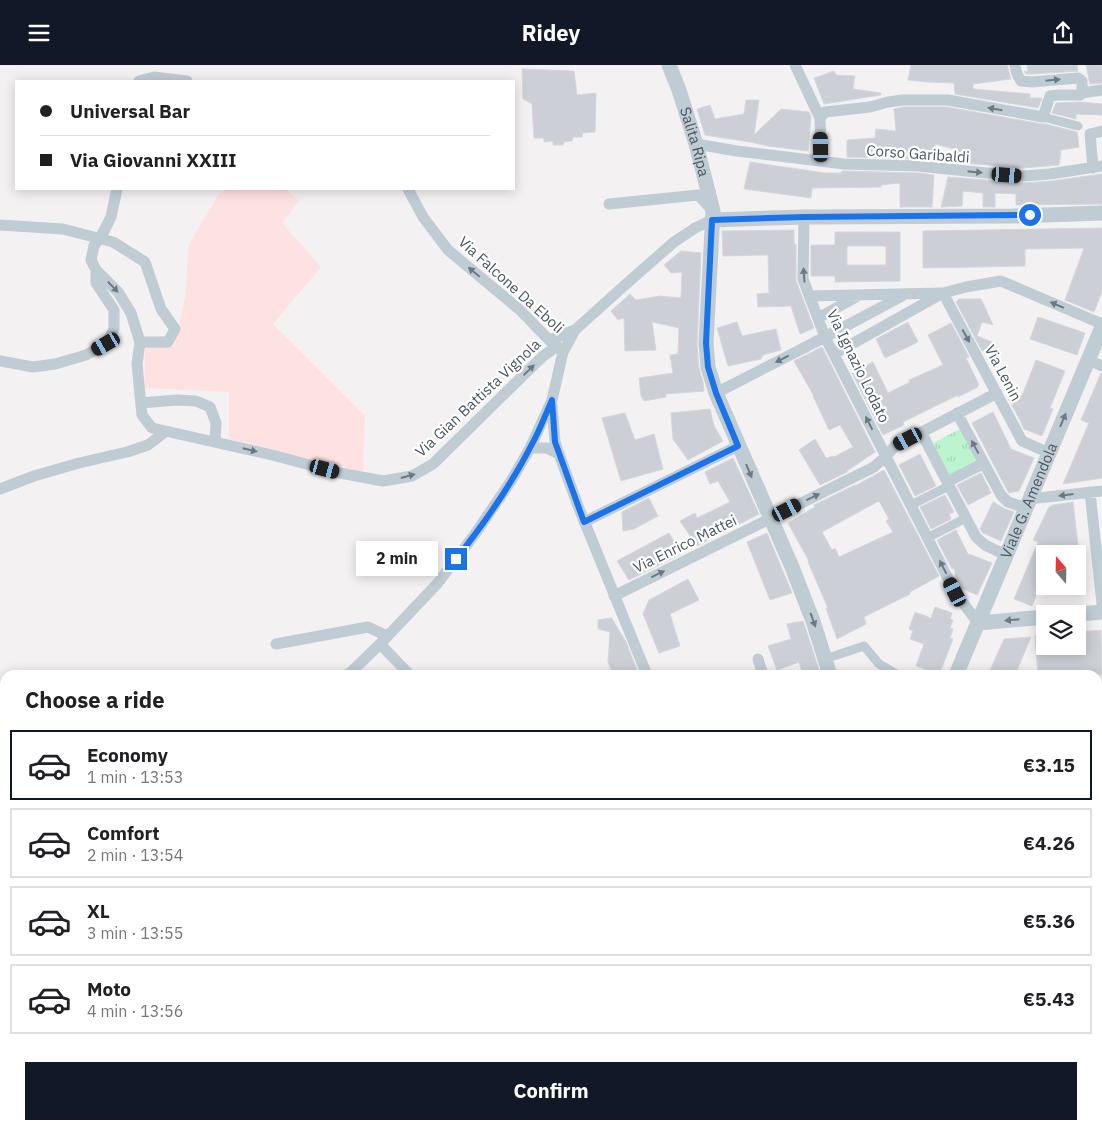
<!DOCTYPE html>
<meta charset="utf-8">
<style>
body{margin:0;font-family:"IBM Plex Sans",sans-serif;background:#f2f2f2;color:#202124;height:100vh;display:flex;flex-direction:column;font-size:19px;white-space:nowrap}
*{box-sizing:border-box;margin:0}
p{font-size:16px;color:#757577}
.icon{flex:none;width:28px;height:28px;fill:none;stroke:currentColor;stroke-width:2;stroke-linecap:round;stroke-linejoin:round}
.map{position:relative;flex:1;overflow:hidden}
.panel{position:absolute;left:0px;top:605px;width:1102px;height:460px;display:flex;flex-direction:column;background:#fff;border-radius:15px 15px 0 0;box-shadow:0 2px 12px #0003}
.panel>*{flex:none}
.top-card{position:absolute;left:15px;top:15px;width:500px;height:110px;border-radius:0px;box-shadow:0 2px 12px #0003;display:grid;align-content:center;height:110px;padding:0 25px;background:#fff}
.needle{width:32px;rotate:340deg}
.controls{position:absolute;left:1036px;top:480px;display:grid;gap:10px}
.controls a{display:grid;place-items:center;width:50px;height:50px;border-radius:0px;background:#fff;box-shadow:0 2px 12px #0003;font-size:25px}
.end{position:absolute;width:22px;height:22px;margin:-11px;border:6px solid #1a73e8;background:#fff;box-shadow:0 0 0 2px #fff}
.from{border-radius:50%}
.bubble{position:absolute;height:35px;border-radius:0px;background:#fff;box-shadow:0 2px 12px #0003;font-size:16px;font-weight:700;line-height:35px;text-align:center}
.car{position:absolute;width:15px;height:30px;margin:-15px -8px;border-radius:6px;box-shadow:0 0 4px 1px #0007;background:linear-gradient(#222 24%,#8ab4d8 0 40%,#222 0 76%,#8ab4d8 0 86%,#222 0)}
.top-card b{display:flex;align-items:center;gap:18px;height:48px;font-size:19px}
.top-card b+b{border-top:1px solid #e0e0e0}
.top-card i{width:12px;height:12px;background:#202124}
ul{padding:0;list-style:none}
li{display:flex;align-items:center;gap:15px;height:70px;margin:0 10px 8px;padding:0 15px;border:2px solid #e0e0e0;border-radius:0px}
li div{flex:1}
li b{display:block;font-size:19px}
li em{font-style:normal;font-weight:700}
li.current{border-color:#111827}
li>.icon{width:45px;height:45px;stroke-width:1.5}
h2{padding:0 25px;font-size:22px;line-height:60px}
.action{display:flex;gap:10px;margin-top:auto;padding:10px 25px}
.action a{flex:1;height:58px;border-radius:0px;background:#111827;color:#fff;font-size:20px;font-weight:700;line-height:58px;text-align:center}
header{display:flex;justify-content:space-between;align-items:center;height:65px;padding:0 25px;background:#111827;color:#fff;font-size:22px;font-weight:700}
.map>svg:first-child{display:block}
</style>
<header><svg class="icon" aria-label="menu" viewBox="0 0 24 24"><path d="M4 6h16M4 12h16M4 18h16"/></svg>Ridey<svg class="icon" aria-label="share" viewBox="0 0 24 24"><path d="M12 15V3M7 8l5-5 5 5M5 13v7h14v-7"/></svg></header>
<div class="map">
<svg width="1102" height="1065" viewBox="0 0 1102 1065">
<defs>
<pattern id="grass-tufts" width="24" height="20" patternUnits="userSpaceOnUse" patternTransform="scale(1.25)"><rect width="24" height="20" fill="#bcf4d0"/><path d="M3 7l-1-3M5 7V3M7 7l1-3M15 17l-1-3M17 17v-4M19 17l1-3" fill="none" stroke="#a3d3b5"/></pattern>
</defs>
<rect width="100%" height="100%" fill="#f3f1f1"/>
<path fill="#fee2e1" d="M225 124H286L299 136 282 158 321 202 273 259 365 351 363 407 229 374V327L145 323V281L174 282 186 228 188 183 193 172 218 131Z"/>
<path fill="url(#grass-tufts)" d="M960 364 978 397 950 411 933 378Z"/>
<path fill="#ccd0d6" stroke="#d4d7dd" fill-rule="evenodd" d="M911 0H1007L1011 14 973 19V24L1030 29V33H1042L1038 43 955 29 954 18 927 17 908 15Z
M1027 0H1077L1078 6 1032 9H1026L1024 6 1028 7Z
M1086 0H1102V18L1090 19Z
M522 4 574 6 577 30 596 28 595 67 583 68 582 72H573L572 76 564 77 563 80H553V76L544 77V73H534L532 39 523 34Z
M834 6 836 10 855 11 853 24 881 28V30L824 39 814 13Z
M746 35H759L754 70 781 44 809 47 811 52 808 86 768 81 750 77 705 70 697 44 710 40 715 54 744 49Z
M1081 37 1102 39V50L1076 49V54L1052 48 1056 38Z
M904 42H947L1042 59H1045L1077 67 1079 82 1061 85 1059 100 1023 103 951 97 954 84 935 79 934 95 918 94 847 92V75L875 73 876 64 896 66 894 44Z
M750 97 825 108H842V106L918 108 934 110 932 142H900V118L881 120V122L812 123 811 133 744 124Z
M1102 109V139L1016 140V129L995 128V142H983V128L963 126 962 141 941 142 948 112 1023 118 1051 116Z
M1102 163V227L1094 247 1065 235 1084 183 1025 184V201L923 203V166Z
M794 165V179H796V216L814 263 800 269 791 241 758 242 757 229 769 228 768 190 723 191 722 166Z
M835 167H900V216L835 217V211H811V180H835ZM847 181H886V200H847Z
M681 186 701 188 697 279 699 303 703 317 704 326 666 329V332L644 336 641 331 639 313 673 308 670 290 678 289 679 263 652 257 656 285 625 286 624 253 618 255 611 246 630 229 636 235 660 231 681 233 682 207 671 208 664 200Z
M959 234H981L993 260 982 257 977 271 997 279 982 286 956 237Z
M1038 252 1085 268 1077 290 1030 274Z
M737 257 742 271 776 264 781 285 763 290 761 294 728 301 717 263Z
M908 257 918 277 885 293 876 274Z
M951 258 969 292 966 293 979 320 977 321 978 322 958 332V330L903 357 904 360 883 370 852 308 873 297 888 328 910 317 909 315 943 300 928 270Z
M822 282 875 387 847 406V407L820 420 799 385 815 374 826 393 833 391 834 392 853 382 840 360 829 365 813 331H814L794 296Z
M1036 295 1065 306 1050 343 1053 344 1042 371 1024 364 1021 358V357L1008 333 1015 328 1022 331Z
M1101 308H1102V413L1063 419 1089 358 1081 355Z
M710 344 714 361 723 376 688 395 673 374 671 348Z
M993 347 1011 384 1034 393 1019 426 1009 428 1007 425 972 358Z
M625 348 635 375 654 369 663 404 621 416 602 353Z
M920 389 936 421 915 431 899 400Z
M733 393 759 449 697 481 680 456 695 448 697 453 730 437 718 416 710 419 705 407Z
M884 405 939 511 910 527V529L864 552 866 559 837 574 826 543H828L808 497 809 496 788 458 815 442 814 440 855 420V421ZM879 436 889 454 886 456 893 467 839 492 835 483 832 485 822 467Z
M981 408 991 428 968 440 957 420Z
M945 430 954 447 949 449 951 454 931 464 920 442Z
M649 433 658 451 634 464 623 466 622 447Z
M993 437 1005 444 1014 447 1001 476 983 468 980 464Z
M1073 437 1079 489H1063L1055 485 1053 489H1045V509L1032 541 1014 534 1038 477 1033 475 1049 442 1053 440Z
M956 465 969 491V489L992 498 977 530 961 523 956 512 954 503 952 504 937 475Z
M669 468 681 489 629 515 617 496Z
M767 468 792 528 770 535 747 477Z
M688 514 699 535 670 549 680 581 659 588 643 549 649 535Z
M935 542 952 548 950 554 953 555 950 563 953 564 950 573 953 574 939 610 916 601 924 579 910 574 913 566 909 564 915 547 931 553Z
M611 552 626 577 639 610H613L608 597 610 567 598 564V555L611 553Z
M803 556 820 608 814 610H803L799 597 777 605 768 581 791 574 787 559Z
M1101 565 1102 610H1038L1035 571 1045 570V581H1078V567Z
M1031 572 1015 610H988L1004 574Z"/>
<g fill="none" stroke-linecap="round" stroke-linejoin="round">
<path stroke="#c0ccd4" stroke-width="9" d="M1043 52 1078 61
M911 440 949 421
M927 473 966 453
M825 594 864 581 879 599 898 610"/>
<path stroke="#c0ccd4" stroke-width="11" d="M795 0 820 53 821 96
M139 16 154 12 187 16
M1082 28 1102 25
M820 53 825 47 870 42 888 37 903 35H948L1043 52 1050 31 1057 30H1080L1082 28V16L1078 13 1032 17 1021 16 1017 9 1015 0
M696 79 737 86 844 99 918 101 986 108 1023 111 1050 109 1102 101
M1093 103 1090 69 1102 66
M408 124 423 152 448 185 520 245 549 275 557 281 562 286
M609 139 698 130 713 146
M804 152 803 214 825 272 955 527 978 558
M0 160 63 164 113 177 145 197 161 244 175 264 168 277H140
M104 166 111 152 117 124
M94 181 91 195 96 205 118 227 131 248 140 277 137 299 142 350 152 363 272 390 340 408 383 416 412 411 433 399 542 292 557 281
M943 228 1022 376 1049 388
M809 231 941 228
M818 253 858 231
M549 275 575 265
M834 289 943 228 966 222 1001 216 1102 259
M1088 295 1102 301
M0 296 33 302 55 299 86 290 106 279 114 264V245L96 218V205
M716 328 825 272 906 229
M141 338 177 335 196 336 210 342 216 358 215 377
M552 340 555 377 559 389 578 441 647 610
M957 348 1001 430 1008 437 1026 443
M921 367 976 472 985 480 1006 490
M530 383H547L559 389
M947 417 984 398
M0 424 34 411 79 398 127 387 148 380 165 367
M1090 427 1102 539
M1029 434 1102 426
M584 457 738 381
M614 531 874 402 885 392 895 381 997 328
M276 579 368 562 387 571
M380 579 410 610
M758 594 763 610
M346 610 350 608 380 579 437 519 475 469 511 416 530 383 552 335 563 287 575 265 625 220 674 177 695 163 712 155
M1098 705 1102 704
M0 821 5 828
M1098 821H1102
M0 858 5 855
M0 904 5 913
M1098 934H1102
M0 950 5 946
M0 1016 5 1004
M0 1060 15 1065
M116 1060 120 1065
M160 1060 161 1065
M230 1060 237 1065
M635 1060 639 1065
M1037 1060 1039 1065
M1079 1060 1080 1065
M252 1061 276 1065
M85 1065 88 1060
M201 1065 206 1060
M360 1065 361 1060
M460 1065 461 1060
M653 1065 655 1060
M665 1065 668 1060
M702 1065 705 1060"/>
<g stroke="#c0ccd4" stroke-width="15">
<path id="s1" d="M669 0 679 25 696 79 713 146 706 278 708 302 716 328 792 502 813 556 830 610"/>
<path d="M712 155 804 152 1013 151 1102 148"/>
<path d="M1078 549 1102 547"/>
<path d="M978 558 1045 552"/>
<path id="s2" d="M956 610 1102 262"/>
<path d="M769 1065 771 1060"/>
</g>
<path stroke="#c0ccd4" stroke-width="11" d="M94 181 104 166"/>
</g>
<defs><path id="oneway-solid" d="M-6-.8H1V-3.2L6.5 0L1 3.2V.8H-6Z" transform="scale(1.25)"/></defs>
<g fill="#6b7984">
<use href="#oneway-solid" transform="translate(1053 15) rotate(-6)"/>
<use href="#oneway-solid" transform="translate(995 44) rotate(-170)"/>
<use href="#oneway-solid" transform="translate(975 107) rotate(6)"/>
<use href="#oneway-solid" transform="translate(474 207) rotate(-140)"/>
<use href="#oneway-solid" transform="translate(804 210) rotate(-94)"/>
<use href="#oneway-solid" transform="translate(113 222) rotate(46)"/>
<use href="#oneway-solid" transform="translate(1057 240) rotate(-157)"/>
<use href="#oneway-solid" transform="translate(966 271) rotate(61)"/>
<use href="#oneway-solid" transform="translate(782 294) rotate(153)"/>
<use href="#oneway-solid" transform="translate(529 305) rotate(-44)"/>
<use href="#oneway-solid" transform="translate(1063 355) rotate(-67)"/>
<use href="#oneway-solid" transform="translate(869 358) rotate(-117)"/>
<use href="#oneway-solid" transform="translate(975 382) rotate(-118)"/>
<use href="#oneway-solid" transform="translate(250 385) rotate(13)"/>
<use href="#oneway-solid" transform="translate(749 406) rotate(67)"/>
<use href="#oneway-solid" transform="translate(408 411) rotate(-15)"/>
<use href="#oneway-solid" transform="translate(1066 430) rotate(173)"/>
<use href="#oneway-solid" transform="translate(813 432) rotate(-26)"/>
<use href="#oneway-solid" transform="translate(943 502) rotate(-117)"/>
<use href="#oneway-solid" transform="translate(658 509) rotate(-26)"/>
<use href="#oneway-solid" transform="translate(813 555) rotate(70)"/>
<use href="#oneway-solid" transform="translate(1012 555) rotate(175)"/>
</g>
<g fill="none" stroke-linecap="round" stroke-linejoin="round">
<path stroke="#1a73e8" stroke-width="6" d="M456 494C483 460 511 420 531 381 539 367 545 351 552 335L555 377 584 457 738 381 716 328 708 302 706 278 712 155 804 152 1030 150"/>
</g>
<g text-anchor="middle" stroke-width="4.5" stroke-linejoin="round" paint-order="stroke">
<g font-size="15" fill="#475561" stroke="#fff">
<text dy="5" stroke="none"><textPath href="#s1" startOffset="81">Salita Ripa</textPath></text>
<text transform="translate(918 89) rotate(4)" y="5">Corso Garibaldi</text>
<text transform="translate(511 220) rotate(42)" y="5">Via Falcone Da Eboli</text>
<text transform="translate(858 301) rotate(64)" y="5">Via Ignazio Lodato</text>
<text transform="translate(1003 308) rotate(62)" y="5">Via Lenin</text>
<text transform="translate(478 333) rotate(-43)" y="5">Via Gian Battista Vignola</text>
<text dy="5" stroke="none"><textPath href="#s2" startOffset="189">Viale G. Amendola</textPath></text>
<text transform="translate(685 479) rotate(-26)" y="5">Via Enrico Mattei</text>
</g>
</g>
</svg>
<div class="controls">
<a><svg class="needle" viewBox="-14 -14 28 28"><path d="M0-13l5 13h-10z" fill="#e53935"/><path d="M0 13l5-13h-10z" fill="#757577"/></svg></a>
<a><svg class="icon" aria-label="layers" viewBox="0 0 24 24"><path d="M12 4l9 5-9 5-9-5zM3 14l9 5 9-5"/></svg></a>
</div>
<i class="end from" style="left:1030px;top:150px"></i>
<i class="end" style="left:456px;top:494px"></i>
<div class="bubble" style="left:356px;top:476px;width:82px">2 min</div>
<i class="car" style="left:821px;top:82px;rotate:359deg"></i>
<i class="car" style="left:1007px;top:110px;rotate:94deg"></i>
<i class="car" style="left:106px;top:279px;rotate:240deg"></i>
<i class="car" style="left:908px;top:374px;rotate:242deg"></i>
<i class="car" style="left:325px;top:404px;rotate:105deg"></i>
<i class="car" style="left:787px;top:445px;rotate:63deg"></i>
<i class="car" style="left:955px;top:527px;rotate:333deg"></i>
<div class="top-card">
<b><i class="from"></i>Universal Bar</b>
<b><i></i>Via Giovanni XXIII</b>
</div>
<section class="panel">
<h2>Choose a ride</h2>
<ul>
<li class="current"><svg class="icon" aria-label="car" viewBox="0 0 24 24"><path d="M5 17H2v-5l4-1 3-4h7l3 4 3 1v5h-3M9 17h6M6 11h13"/><circle cx="7" cy="17" r="2"/><circle cx="17" cy="17" r="2"/></svg><div><b>Economy</b><p>1 min · 13:53</p></div><em>€3.15</em></li>
<li><svg class="icon" aria-label="car" viewBox="0 0 24 24"><path d="M5 17H2v-5l4-1 3-4h7l3 4 3 1v5h-3M9 17h6M6 11h13"/><circle cx="7" cy="17" r="2"/><circle cx="17" cy="17" r="2"/></svg><div><b>Comfort</b><p>2 min · 13:54</p></div><em>€4.26</em></li>
<li><svg class="icon" aria-label="car" viewBox="0 0 24 24"><path d="M5 17H2v-5l4-1 3-4h7l3 4 3 1v5h-3M9 17h6M6 11h13"/><circle cx="7" cy="17" r="2"/><circle cx="17" cy="17" r="2"/></svg><div><b>XL</b><p>3 min · 13:55</p></div><em>€5.36</em></li>
<li><svg class="icon" aria-label="car" viewBox="0 0 24 24"><path d="M5 17H2v-5l4-1 3-4h7l3 4 3 1v5h-3M9 17h6M6 11h13"/><circle cx="7" cy="17" r="2"/><circle cx="17" cy="17" r="2"/></svg><div><b>Moto</b><p>4 min · 13:56</p></div><em>€5.43</em></li>
</ul>
<div class="action"><a>Confirm</a></div>
</section>
</div>
